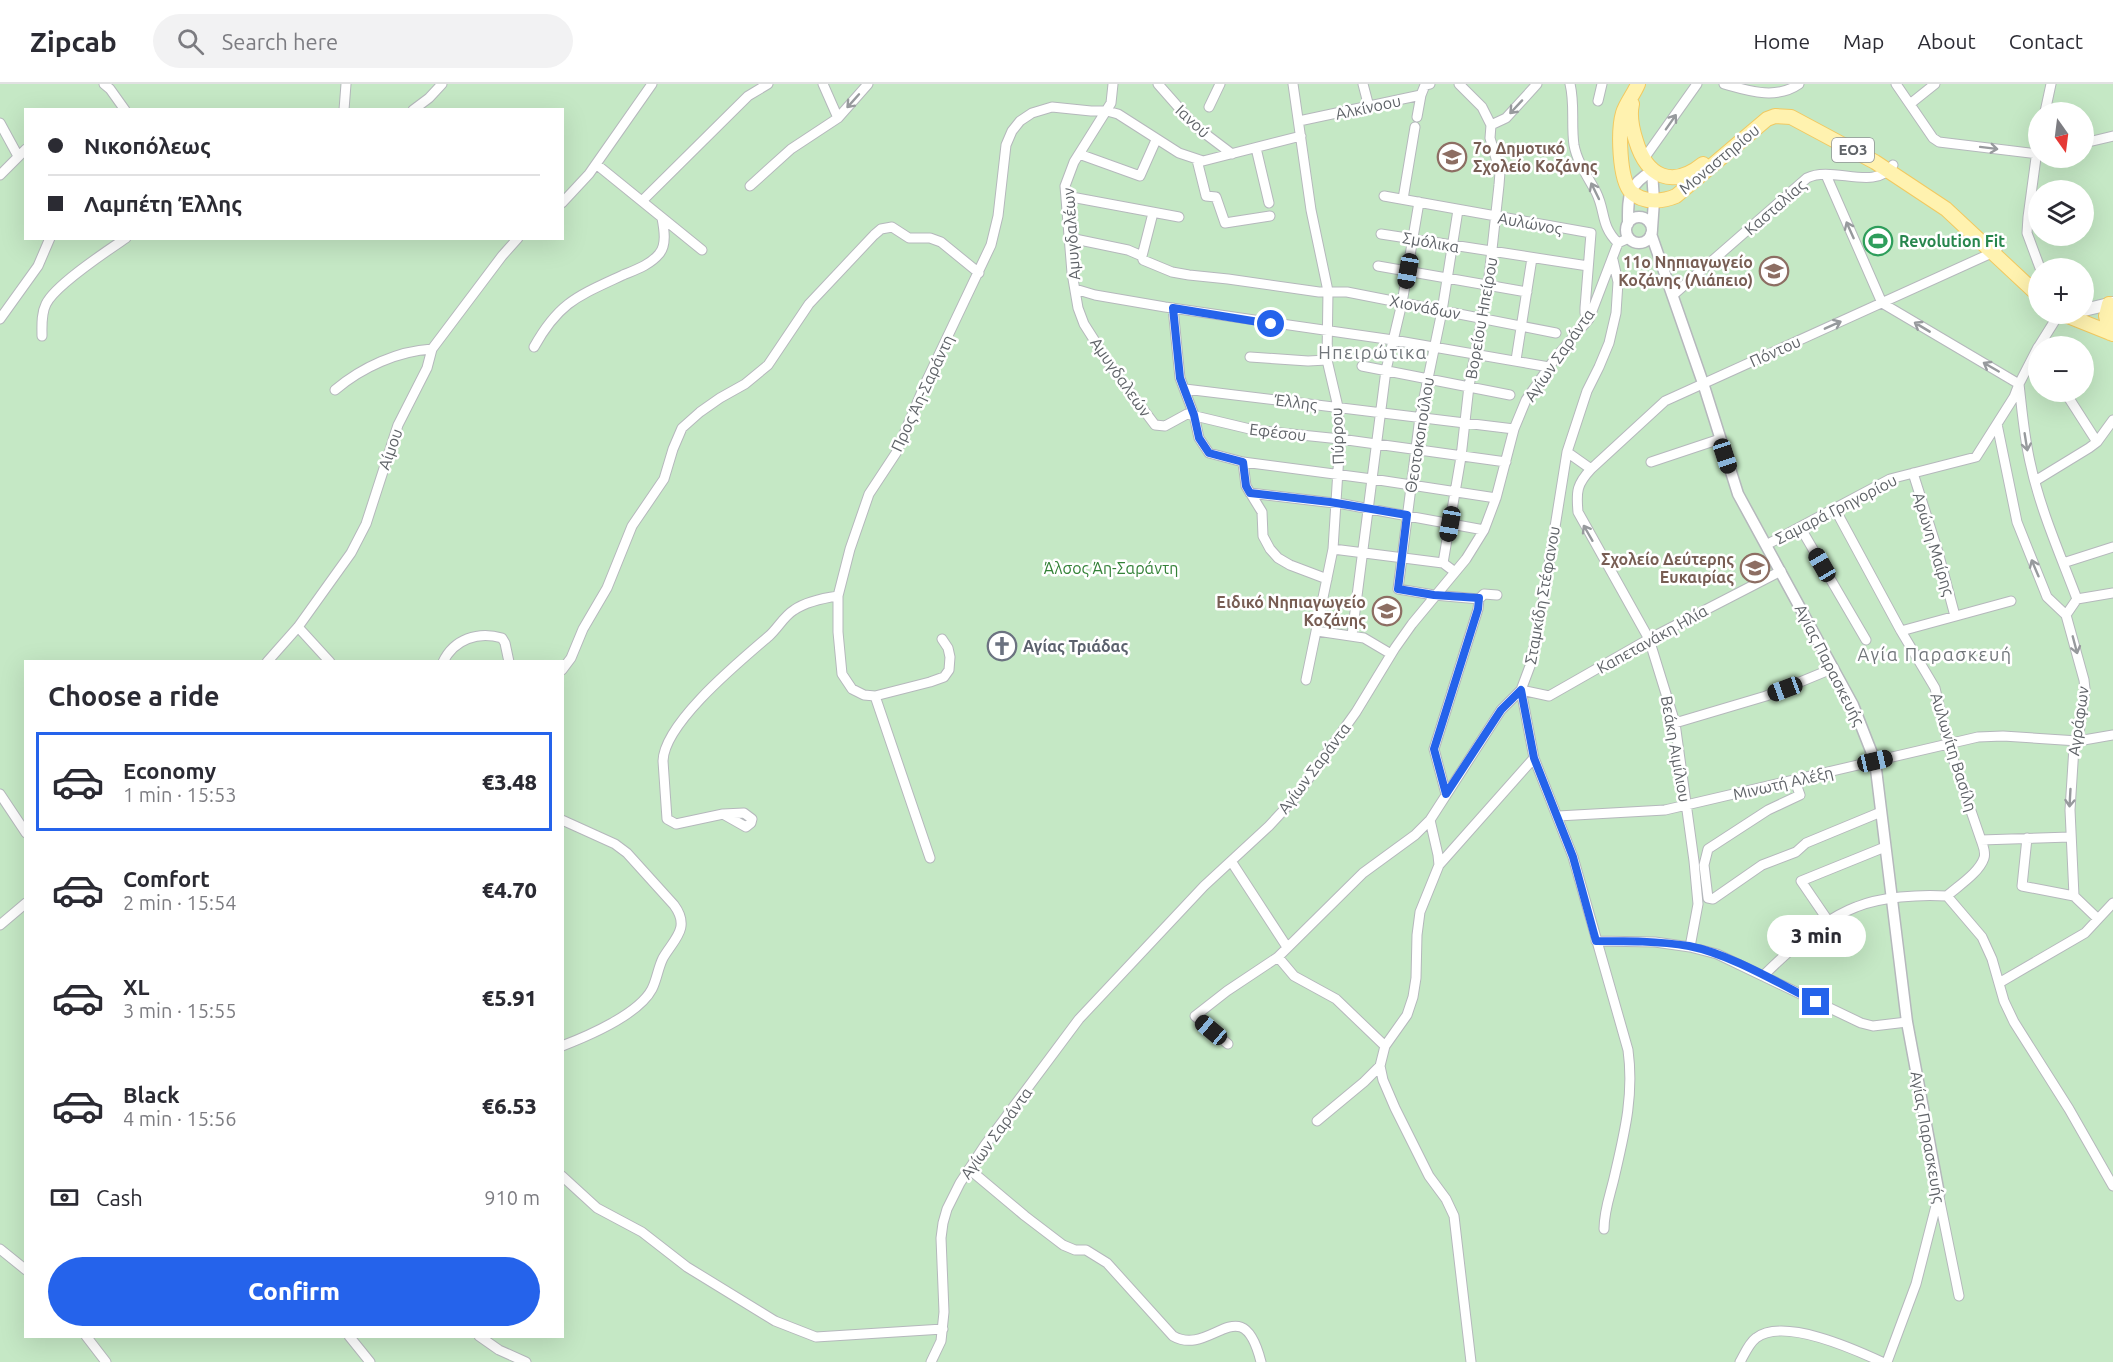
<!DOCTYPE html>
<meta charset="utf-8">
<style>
body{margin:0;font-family:Ubuntu,sans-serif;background:#f2f2f3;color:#2b2b33;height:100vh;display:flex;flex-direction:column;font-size:22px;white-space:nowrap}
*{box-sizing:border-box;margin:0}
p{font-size:20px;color:#7c7c81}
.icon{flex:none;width:33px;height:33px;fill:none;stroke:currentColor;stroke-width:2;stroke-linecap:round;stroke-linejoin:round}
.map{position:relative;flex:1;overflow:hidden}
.drawer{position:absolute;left:24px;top:576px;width:540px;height:678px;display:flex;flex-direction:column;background:#fff;border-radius:0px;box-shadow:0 6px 24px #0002}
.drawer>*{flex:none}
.hud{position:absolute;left:24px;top:24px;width:540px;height:132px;border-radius:0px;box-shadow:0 6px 24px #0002;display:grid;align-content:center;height:132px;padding:0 24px;background:#fff}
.needle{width:39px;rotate:166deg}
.fabs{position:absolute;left:2028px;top:18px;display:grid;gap:12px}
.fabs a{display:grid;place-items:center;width:66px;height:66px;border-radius:50%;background:#fff;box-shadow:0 6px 24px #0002;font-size:30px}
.end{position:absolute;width:27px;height:27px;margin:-14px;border:8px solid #2563eb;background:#fff;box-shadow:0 0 0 3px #fff}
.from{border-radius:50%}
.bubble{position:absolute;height:42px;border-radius:21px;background:#fff;box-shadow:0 6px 24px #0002;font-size:20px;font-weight:800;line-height:42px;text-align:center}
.car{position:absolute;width:18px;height:36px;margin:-18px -9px;border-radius:8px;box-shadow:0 0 4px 2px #0007;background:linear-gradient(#222 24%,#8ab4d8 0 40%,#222 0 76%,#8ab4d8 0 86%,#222 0)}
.hud b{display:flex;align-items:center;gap:21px;height:57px;font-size:22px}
.hud b+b{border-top:2px solid #e1e1e2}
.hud i{width:15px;height:15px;background:#2b2b33}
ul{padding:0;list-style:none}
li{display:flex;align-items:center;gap:18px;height:99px;margin:0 12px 9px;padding:0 12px;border:3px solid transparent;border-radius:0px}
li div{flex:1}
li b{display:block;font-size:22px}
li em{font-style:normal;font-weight:800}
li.active{border-color:#2563eb}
li>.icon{width:54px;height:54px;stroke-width:1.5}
h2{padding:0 24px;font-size:27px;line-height:72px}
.pay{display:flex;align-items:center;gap:15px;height:66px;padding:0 24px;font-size:22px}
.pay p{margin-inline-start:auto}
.button{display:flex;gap:12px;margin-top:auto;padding:12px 24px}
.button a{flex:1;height:69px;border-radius:36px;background:#2563eb;color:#fff;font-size:24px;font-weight:800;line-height:69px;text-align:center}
header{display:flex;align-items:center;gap:36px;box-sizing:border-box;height:84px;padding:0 30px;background:#fff;border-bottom:2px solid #e1e1e2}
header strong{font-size:28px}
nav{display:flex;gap:33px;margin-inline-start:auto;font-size:21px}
.search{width:420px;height:54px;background:#f2f2f3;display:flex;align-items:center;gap:15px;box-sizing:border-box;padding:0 21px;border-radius:33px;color:#7c7c81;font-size:22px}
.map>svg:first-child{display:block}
</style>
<header>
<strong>Zipcab</strong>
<div class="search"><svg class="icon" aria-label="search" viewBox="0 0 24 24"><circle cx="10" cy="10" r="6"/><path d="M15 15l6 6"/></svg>Search here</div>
<nav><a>Home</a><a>Map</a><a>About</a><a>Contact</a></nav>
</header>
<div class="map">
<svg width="2113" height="1278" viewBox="0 0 2113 1278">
<rect width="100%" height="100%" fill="#f1efe8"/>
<path fill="#c5e8c5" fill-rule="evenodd" d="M0 0H2113V1278H0ZM26 26H562V154H26ZM2038 28H2084V74H2038ZM2038 106H2084V152H2038ZM2038 184H2084V230H2038ZM2038 262H2084V308H2038ZM26 578H562V1252H26Z"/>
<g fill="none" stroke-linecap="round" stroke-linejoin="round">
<g stroke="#b5b8bc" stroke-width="11">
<path id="minor" d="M104 0 110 5 125 26
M823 0 838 34
M1113 0 1111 19 1074 78 1065 102 1072 189 1078 224 1084 240 1112 284 1155 341 1165 342 1187 330 1254 346 1340 355 1506 378
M1158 0 1195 42 1232 70
M1293 0 1311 126 1328 207 1327 276 1338 323 1340 355 1333 465 1306 596
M1363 0 1369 23
M1570 0C1575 20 1571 41 1574 61 1577 78 1588 93 1596 108 1606 128 1600 141 1618 159
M1724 0C1749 7 1776 16 1799 0
M1896 0 1933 54 1939 58 2038 70
M1598 17 1602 0
M1910 20 1935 0
M1209 23 1220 0
M344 26 346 0
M413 26 429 14 442 0
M2045 28 2051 0
M1417 33 1421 11
M1299 37 1421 11 1425 1 1430 0
M0 39 18 72
M1491 41 1506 34 1537 0
M2038 59 2028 133 2027 149 2040 184
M2084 59 2113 52
M1256 64 1269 119
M1079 70 1140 92 1156 56
M1197 76 1206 112 1216 113 1225 139 1270 132
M1643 76 1697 0
M596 80 702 166
M0 91 26 65
M1826 91 1882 219 2019 300
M750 102 791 65 838 34 868 0
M1066 112 1179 133
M1384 112 1591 149 1585 224V229L1589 235
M1403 115 1415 43
M642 117 748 12 768 0
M562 119 589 90 652 0
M1458 126 1442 227 1420 333 1398 505 1434 511 1479 515 1484 510 1497 511
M1381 150 1588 182
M1070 154 1128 166 1142 172 1143 176 1172 188 1189 191 1228 195 1319 208H1347L1556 249
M1142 172 1153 129
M1378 182 1527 208
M1075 205 1095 211 1165 223 1393 256 1549 283
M1673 211 1807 94C1833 81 1875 108 1893 81
M1173 224 1180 294 1194 331 1199 354 1209 369 1243 378 1372 395 1496 414
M0 235 38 182 50 154
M42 252C42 242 41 230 46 220 55 201 107 167 126 154
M2039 262 2059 230
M534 263C559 218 578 212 623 191 635 186 650 181 659 170 667 161 664 145 662 134
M1250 273 1308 277 1327 276
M1516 276 1532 174
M1362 282 1510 311
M2019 300C2022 326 2024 352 2030 378 2040 425 2060 470 2077 515L2066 531 2084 596 2085 605 2078 657 2074 663 2070 726 2074 812 2098 835
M1185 305 1514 345
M335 306C362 283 398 267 432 265
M2065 308 2097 358
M1997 340 2017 438 2047 513 2066 531
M1567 368 1591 385 1665 317 1994 168 2000 161
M1243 378 1246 402 1262 428 1263 452 1270 465 1278 474 1290 481 1327 495
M1651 378 1720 355
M1591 385C1577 400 1576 407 1578 428L1649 555 1675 639 1694 777 1698 820 1690 863
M1913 389 1938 468 1955 532
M2035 397 2089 364 2097 358 2113 336
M1250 409 1343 420 1484 446
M1835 425 1901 547 1935 604 1948 660 1981 756C1983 762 1986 768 1984 774 1979 789 1958 802 1947 812
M1800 443 1866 556
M1766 461 1890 395 1976 373 2014 313 2019 300 2038 263
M1333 465 1443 479 1455 488
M1443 479 1461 373 1469 302 1488 202 1499 101 1500 88 1490 54 1491 41 1482 23 1459 0
M2063 479 2113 463
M2077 515 2113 509
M298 543 330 578
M1317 547 1364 554 1391 570
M1901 547 2011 517
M1352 551 1386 286 1402 219 1419 118
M942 555 948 564 950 573 949 586 944 593 930 598 875 612 864 611 852 605 842 590 838 548V512L850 465 869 410 896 369 926 298 991 161 998 132 1006 61 1012 47 1020 37 1032 29 1052 23 1091 27H1107L1118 30 1179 69 1203 77 1301 52
M267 578 298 543 351 469 366 440 398 341 427 284 432 265 502 172 518 154
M443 578C454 555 478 547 502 554L505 559 509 578
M562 586 571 574 583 545 607 504 632 442 664 395 673 365 682 344 700 328 720 314 745 300 768 281 809 220 874 151 881 145 892 143 909 154H930L941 158 979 189
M1521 606 1534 674 1573 773 1628 966C1634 1010 1625 1047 1615 1090 1611 1109 1604 1125 1604 1145
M1521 606 1549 612 1649 555 1781 487
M875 612 930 774
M1675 639 1766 612 1834 584
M1795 697 1800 711 1768 726 1708 765 1704 781 1708 814 1713 815 1762 781 1796 768 1806 759 1881 728
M0 710 26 749
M1446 710 1434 665 1478 525 1479 515
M723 730 744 729 752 735 751 739 746 743 723 730 676 740 667 735 663 677C664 639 740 577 769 552 778 544 784 532 794 526 807 517 824 514 838 512
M1558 732 1665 726 1978 653 2003 652 2078 657 2113 651
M562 736 615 760 627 769 674 821C691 844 674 855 663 874 658 884 657 895 652 905 639 930 588 952 562 962
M1430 736 1438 771 1439 781
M2027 754 2022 802 2074 812
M1981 756 2070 753
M1231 777 1287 863
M1829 838 1801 797 1885 763
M0 841 26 819
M1596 857 1655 858 1690 863 1717 870 1861 939 1873 942 1907 938
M1278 873 1294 892 1336 915 1385 962
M1763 892C1788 867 1822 836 1856 823 1880 813 1920 810 1947 812L1982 853 1992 875 2004 917 2014 938 2069 1025 2113 1102
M1999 899 2085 849 2113 819
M1228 960 1195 932 1227 907 1278 873 1363 789 1415 751 1430 736 1501 626 1521 606 1530 582 1543 518 1567 368 1587 307 1599 283 1609 259 1616 229 1618 198 1613 176
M1380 982 1383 996 1395 1024 1429 1092 1446 1115 1454 1132 1471 1278
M1317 1037 1364 998 1380 982 1385 962 1407 931 1413 913 1416 894 1417 851 1420 828 1439 781 1534 674
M969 1085 1025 1132 1063 1161 1075 1166H1086L1107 1179 1173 1252C1211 1274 1242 1202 1261 1278
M562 1092 597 1124 642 1148 687 1183 775 1237 816 1253 943 1245
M1939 1113 1959 1212
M0 1165 26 1186
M86 1252 106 1278
M349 1252 370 1278
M479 1252 499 1266 526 1278
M931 1278 941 1257 944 1228 941 1154 943 1139 947 1125 960 1099 985 1061 1079 935 1204 802 1269 742 1294 715 1356 628 1395 564 1412 540 1466 475 1484 446 1496 414 1514 345 1526 316 1556 273 1589 235 1618 159 1629 154
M1740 1278C1744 1271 1749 1259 1756 1254 1783 1233 1854 1265 1882 1278
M1887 1278 1916 1200 1939 1110"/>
</g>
<g stroke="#b5b8bc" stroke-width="13">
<path id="tertiary" d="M1626 146a13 13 0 1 1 26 0a13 13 0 1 1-26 0Z
M1628 140C1628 112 1627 102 1652 87L1654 117 1652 145
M1651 150 1703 299 1738 410 1853 621 1875 677 1907 938 1939 1110"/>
</g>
<g stroke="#b6babf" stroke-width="14">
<path id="secondary" d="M2084 226 2113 219"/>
</g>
<g stroke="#f2c960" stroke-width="16">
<path id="primary" d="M1638 0C1634 10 1626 19 1623 29 1618 46 1619 95 1631 108 1643 119 1662 118 1676 112L1767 35 1775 32 1791 33 1875 78 1946 125 2038 211
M1632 20C1629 33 1632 45 1636 57 1647 93 1672 105 1703 80
M2109 220 2106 232 2110 249
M2063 230 2113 250"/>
</g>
<use href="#minor" stroke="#fff" stroke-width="9"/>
<use href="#tertiary" stroke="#fff" stroke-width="10"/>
<use href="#secondary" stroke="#fff" stroke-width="12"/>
<use href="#primary" stroke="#fff2af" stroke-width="14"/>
</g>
<defs><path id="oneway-shaft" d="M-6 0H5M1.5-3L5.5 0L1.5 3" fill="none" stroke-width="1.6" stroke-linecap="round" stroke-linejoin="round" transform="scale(1.5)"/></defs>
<g stroke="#979a9d">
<use href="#oneway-shaft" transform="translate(853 17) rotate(132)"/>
<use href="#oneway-shaft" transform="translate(1516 23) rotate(133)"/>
<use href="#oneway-shaft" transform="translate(1671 38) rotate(-55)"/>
<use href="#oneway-shaft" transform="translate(1989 64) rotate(7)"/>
<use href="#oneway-shaft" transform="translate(1595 107) rotate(-116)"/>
<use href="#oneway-shaft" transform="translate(1850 146) rotate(-114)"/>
<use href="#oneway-shaft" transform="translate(1833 241) rotate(-24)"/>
<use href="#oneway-shaft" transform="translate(1922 243) rotate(-149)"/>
<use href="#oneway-shaft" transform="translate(1991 283) rotate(-150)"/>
<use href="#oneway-shaft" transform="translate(2026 358) rotate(81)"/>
<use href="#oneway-shaft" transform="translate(1588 449) rotate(-120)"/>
<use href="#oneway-shaft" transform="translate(2035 484) rotate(-113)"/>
<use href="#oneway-shaft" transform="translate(2075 561) rotate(75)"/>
<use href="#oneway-shaft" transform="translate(2070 714) rotate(93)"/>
</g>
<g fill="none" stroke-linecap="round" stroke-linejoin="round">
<path stroke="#2563eb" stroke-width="8" d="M1271 240 1173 224 1180 294 1194 331 1199 354 1209 369 1243 378 1246 402 1250 409 1330 418 1407 431 1398 505 1434 511 1479 514 1478 525 1434 665 1446 710 1501 626 1521 606 1534 674 1573 773 1596 857C1627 857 1658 857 1689 862 1730 870 1778 899 1816 918"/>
</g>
<defs>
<g id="school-ring" transform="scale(1.5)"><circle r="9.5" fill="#fff" stroke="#8d6e63" stroke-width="1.5"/><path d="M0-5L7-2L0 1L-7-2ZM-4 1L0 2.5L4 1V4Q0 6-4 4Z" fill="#8d6e63"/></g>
<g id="stadium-ring" transform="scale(1.5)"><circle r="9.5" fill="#fff" stroke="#2e9e5b" stroke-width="1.5"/><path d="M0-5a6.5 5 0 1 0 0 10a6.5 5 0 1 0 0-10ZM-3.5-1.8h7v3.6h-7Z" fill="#2e9e5b"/></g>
<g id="church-ring" transform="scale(1.5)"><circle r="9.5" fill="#fff" stroke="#6b7280" stroke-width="1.5"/><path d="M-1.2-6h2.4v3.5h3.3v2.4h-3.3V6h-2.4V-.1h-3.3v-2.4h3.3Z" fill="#6b7280"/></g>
</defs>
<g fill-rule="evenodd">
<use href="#school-ring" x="1452" y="73"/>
<use href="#stadium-ring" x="1878" y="157"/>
<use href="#school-ring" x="1774" y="187"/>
<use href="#school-ring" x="1755" y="484"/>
<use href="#school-ring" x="1387" y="527"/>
<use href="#church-ring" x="1002" y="562"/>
</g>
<g text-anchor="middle" stroke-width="5" stroke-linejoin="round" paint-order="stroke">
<rect fill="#fff" stroke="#8f9295" stroke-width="1.5" x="1832" y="54" width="42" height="24" rx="4.5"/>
<g font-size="15" font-weight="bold" fill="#5f6368">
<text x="1853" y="71">ΕΟ3</text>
</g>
<g font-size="16" fill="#5f6368" stroke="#fff">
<text transform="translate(1368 23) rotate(-12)" y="6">Αλκίνοου</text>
<text transform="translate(1193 37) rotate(43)" y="6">Ιανού</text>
<text transform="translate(1719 75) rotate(-40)" y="6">Μοναστηρίου</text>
<text transform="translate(1775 123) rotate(-41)" y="6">Κασταλίας</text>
<text transform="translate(1530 139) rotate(10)" y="6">Αυλώνος</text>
<text transform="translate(1071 150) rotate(-94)" y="6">Αμυγδαλέων</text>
<text transform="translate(1431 158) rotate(10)" y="6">Σμόλικα</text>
<text transform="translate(1425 223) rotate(11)" y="6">Χιονάδων</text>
<text transform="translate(1481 234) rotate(-80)" y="6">Βορείου Ηπείρου</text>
<text transform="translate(1775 267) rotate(-24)" y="6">Πόντου</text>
<text transform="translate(1559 271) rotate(-55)" y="6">Αγίων Σαράντα</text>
<text transform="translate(1121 293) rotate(55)" y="6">Αμυγδαλεών</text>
<text transform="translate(922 309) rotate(-65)" y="6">Προς Άη-Σαράντη</text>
<text transform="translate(1296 318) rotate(7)" y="6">Έλλης</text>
<text transform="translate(1278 348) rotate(7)" y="6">Εφέσου</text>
<text transform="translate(1419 351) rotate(-81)" y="6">Θεοτοκοπούλου</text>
<text transform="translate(1337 352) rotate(-92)" y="6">Πύρρου</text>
<text transform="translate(390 365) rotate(-70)" y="6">Αίμου</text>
<text transform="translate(1836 425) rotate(-27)" y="6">Σαμαρά Γρηγορίου</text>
<text transform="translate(1934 460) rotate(73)" y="6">Αρώνη Μαίρης</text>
<text transform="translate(1542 511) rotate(-80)" y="6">Σταμκίδη Στέφανου</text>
<text transform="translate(1652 555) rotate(-29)" y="6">Καπετανάκη Ηλία</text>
<text transform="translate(1830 581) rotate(63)" y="6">Αγίας Παρασκευής</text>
<text transform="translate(2078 637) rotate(-82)" y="6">Αγράφων</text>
<text transform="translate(1676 665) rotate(80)" y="6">Βεάκη Αιμίλιου</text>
<text transform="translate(1954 668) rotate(73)" y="6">Αυλωνίτη Βασίλη</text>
<text transform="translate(1314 684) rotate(-53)" y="6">Αγίων Σαράντα</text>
<text transform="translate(1783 699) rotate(-13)" y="6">Μινωτή Αλέξη</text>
<text transform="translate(996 1049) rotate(-54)" y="6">Αγίων Σαράντα</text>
<text transform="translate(1928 1053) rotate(80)" y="6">Αγίας Παρασκευής</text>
</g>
<g font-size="16" font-weight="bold" fill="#785e54" stroke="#fff" text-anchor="end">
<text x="1473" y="70" text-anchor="start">7ο Δημοτικό<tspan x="1473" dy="18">Σχολείο Κοζάνης</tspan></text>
<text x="1753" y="184">11o Νηπιαγωγείο<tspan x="1753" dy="18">Κοζάνης (Λιάπειο)</tspan></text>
<text x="1734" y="481">Σχολείο Δεύτερης<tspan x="1734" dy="18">Ευκαιρίας</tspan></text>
<text x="1366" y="524">Ειδικό Νηπιαγωγείο<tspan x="1366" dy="18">Κοζάνης</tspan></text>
</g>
<g font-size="16" font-weight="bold" fill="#27864d" stroke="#fff" text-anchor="start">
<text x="1899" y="163">Revolution Fit</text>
</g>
<g font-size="16" fill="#348238" stroke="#fff">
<text x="1111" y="490">Άλσος Άη-Σαράντη</text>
</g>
<g font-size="16" font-weight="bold" fill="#5b616d" stroke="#fff" text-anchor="start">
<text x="1023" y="568">Αγίας Τριάδας</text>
</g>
<g font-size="18" letter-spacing="1.5" fill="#70757a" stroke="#fff">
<text x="1373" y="275">Ηπειρώτικα</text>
<text x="1935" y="577">Αγία Παρασκευή</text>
</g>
</g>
</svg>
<div class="fabs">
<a><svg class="needle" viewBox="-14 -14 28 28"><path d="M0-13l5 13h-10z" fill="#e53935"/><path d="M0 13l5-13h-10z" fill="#7c7c81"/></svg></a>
<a><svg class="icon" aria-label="layers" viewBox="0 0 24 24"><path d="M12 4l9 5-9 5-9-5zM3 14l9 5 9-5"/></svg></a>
<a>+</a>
<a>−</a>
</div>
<i class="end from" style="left:1271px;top:240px"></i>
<i class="end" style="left:1816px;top:918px"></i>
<div class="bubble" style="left:1767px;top:831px;width:99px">3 min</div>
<i class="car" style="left:1408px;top:187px;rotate:190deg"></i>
<i class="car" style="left:1725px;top:372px;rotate:162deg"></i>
<i class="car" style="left:1450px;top:440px;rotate:190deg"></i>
<i class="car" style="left:1822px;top:481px;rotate:330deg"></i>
<i class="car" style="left:1785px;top:605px;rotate:250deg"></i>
<i class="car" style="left:1875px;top:677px;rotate:77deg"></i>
<i class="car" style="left:1211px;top:946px;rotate:310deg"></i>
<div class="hud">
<b><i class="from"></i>Νικοπόλεως</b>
<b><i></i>Λαμπέτη Έλλης</b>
</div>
<section class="drawer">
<h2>Choose a ride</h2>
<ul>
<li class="active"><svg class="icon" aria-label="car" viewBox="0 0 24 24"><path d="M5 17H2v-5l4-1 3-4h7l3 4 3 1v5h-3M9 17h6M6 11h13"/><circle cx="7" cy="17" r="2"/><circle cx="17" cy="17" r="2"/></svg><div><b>Economy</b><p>1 min · 15:53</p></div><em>€3.48</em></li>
<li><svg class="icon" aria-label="car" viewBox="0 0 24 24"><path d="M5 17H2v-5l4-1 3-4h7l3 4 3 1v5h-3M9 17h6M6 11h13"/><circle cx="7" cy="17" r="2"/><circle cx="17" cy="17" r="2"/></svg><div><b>Comfort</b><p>2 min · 15:54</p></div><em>€4.70</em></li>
<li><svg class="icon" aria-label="car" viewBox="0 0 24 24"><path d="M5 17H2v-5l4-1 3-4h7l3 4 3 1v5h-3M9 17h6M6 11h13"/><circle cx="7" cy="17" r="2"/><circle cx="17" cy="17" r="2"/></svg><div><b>XL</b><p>3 min · 15:55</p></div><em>€5.91</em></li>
<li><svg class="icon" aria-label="car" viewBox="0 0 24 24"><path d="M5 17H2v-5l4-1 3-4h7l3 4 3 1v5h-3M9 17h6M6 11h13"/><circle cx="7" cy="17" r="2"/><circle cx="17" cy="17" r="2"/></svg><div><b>Black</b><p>4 min · 15:56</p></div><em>€6.53</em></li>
</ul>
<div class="pay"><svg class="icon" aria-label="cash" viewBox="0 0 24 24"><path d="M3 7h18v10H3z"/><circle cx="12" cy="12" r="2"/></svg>Cash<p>910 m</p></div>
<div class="button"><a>Confirm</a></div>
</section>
</div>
